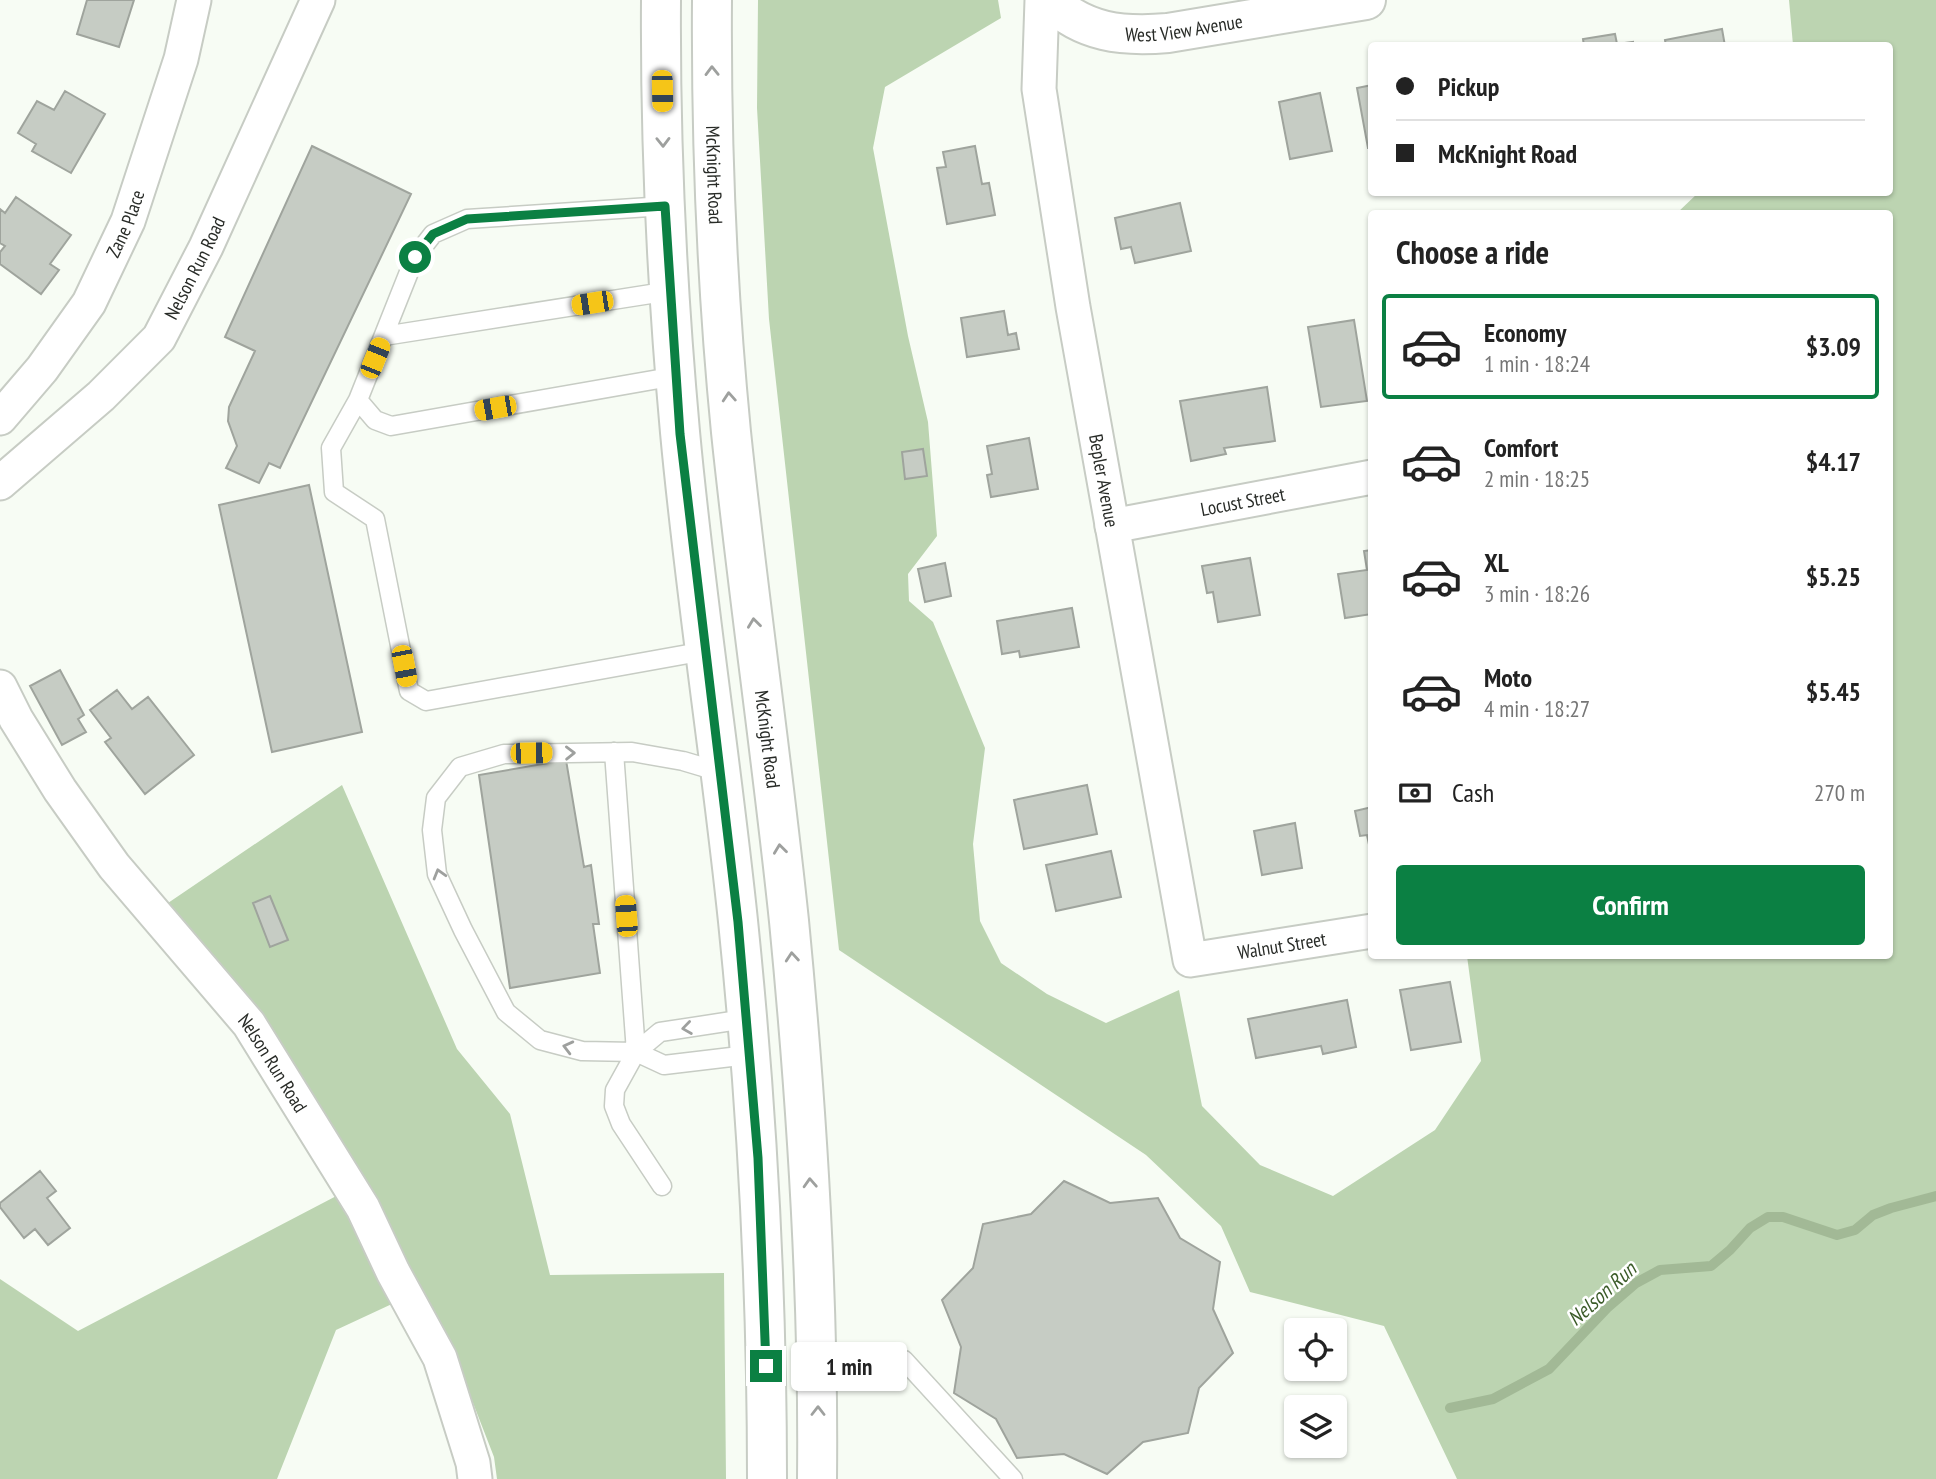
<!DOCTYPE html>
<meta charset="utf-8">
<style>
body{margin:0;font-family:"PT Sans Narrow",sans-serif;background:#f2f2f2;color:#222;height:100vh;display:flex;flex-direction:column;font-size:26px;white-space:nowrap}
*{box-sizing:border-box;margin:0}
p{font-size:23px;color:#767676}
.icon{flex:none;width:38px;height:38px;fill:none;stroke:currentColor;stroke-width:2;stroke-linecap:round;stroke-linejoin:round}
.map{position:relative;flex:1;overflow:hidden}
.details{position:absolute;left:1368px;top:210px;width:525px;height:749px;display:flex;flex-direction:column;background:#fff;border-radius:7px;box-shadow:0 2px 5px #0004}
.details>*{flex:none}
.banner{position:absolute;left:1368px;top:42px;width:525px;height:154px;border-radius:7px;box-shadow:0 2px 5px #0004;display:grid;align-content:center;height:154px;padding:0 28px;background:#fff}
.buttons{position:absolute;left:1284px;top:1318px;display:grid;gap:14px}
.buttons a{display:grid;place-items:center;width:63px;height:63px;border-radius:7px;background:#fff;box-shadow:0 2px 5px #0004;font-size:35px}
.end{position:absolute;width:32px;height:32px;margin:-16px;border:9px solid #0b8043;background:#fff;box-shadow:0 0 0 4px #fff}
.from{border-radius:50%}
.bubble{position:absolute;height:49px;border-radius:7px;background:#fff;box-shadow:0 2px 5px #0004;font-size:23px;font-weight:700;line-height:49px;text-align:center}
.car{position:absolute;width:21px;height:42px;margin:-21px -10px;border-radius:9px;box-shadow:0 0 5px 2px #0007;background:linear-gradient(#f5c518 24%,#345 0 40%,#f5c518 0 76%,#345 0 86%,#f5c518 0)}
.banner b{display:flex;align-items:center;gap:24px;height:66px;font-size:26px}
.banner b+b{border-top:2px solid #e0e0e0}
.banner i{width:18px;height:18px;background:#222}
ul{padding:0;list-style:none}
li{display:flex;align-items:center;gap:21px;height:105px;margin:0 14px 10px;padding:0 14px;border:4px solid transparent;border-radius:7px}
li div{flex:1}
li b{display:block;font-size:26px}
li em{font-style:normal;font-weight:700}
li.on{border-color:#0b8043}
li>.icon{width:63px;height:63px;stroke-width:1.5}
h2{padding:0 28px;font-size:32px;line-height:84px}
.pay{display:flex;align-items:center;gap:18px;height:77px;padding:0 28px;font-size:26px}
.pay p{margin-inline-start:auto}
.primary-button{display:flex;gap:14px;margin-top:auto;padding:14px 28px}
.primary-button a{flex:1;height:80px;border-radius:7px;background:#0b8043;color:#fff;font-size:28px;font-weight:700;line-height:80px;text-align:center}
.map>svg:first-child{display:block}
</style>
<div class="map">
<svg width="1936" height="1479" viewBox="0 0 1936 1479">
<rect width="100%" height="100%" fill="#f7fcf4"/>
<path fill="#bcd4b1" d="M758 0H998L1001 18 885 87 873 148 908 336 928 422 937 536 908 574 909 601 933 622 985 748 973 844 980 921 1001 963 1047 994 1106 1023 1179 990 1202 1106 1260 1165 1333 1196 1435 1130 1481 1061 1467 956H1890V214L1677 213 1698 193 1890 192V46L1793 45 1789 0H1936V1479H1457L1384 1326 1250 1292 1221 1226 1146 1155 839 950 769 319 757 108Z
M342 785 457 1049 510 1114 550 1275 724 1273 726 1479H497L494 1457 454 1354 422 1290 336 1330 277 1479H0V1279L78 1331 365 1181 261 1014 168 903Z"/>
<g fill="none" stroke-linecap="round" stroke-linejoin="round">
<path stroke="#a2b996" stroke-width="10" d="M1450 1408 1493 1399 1549 1369 1607 1308 1636 1283 1660 1270 1711 1266 1730 1250 1750 1228 1768 1217H1783L1837 1235 1855 1230 1873 1215 1891 1208 1936 1196"/>
</g>
<path fill="#c6ccc4" stroke="#9fa49d" stroke-width="2" d="M87 0H134L119 47 77 34Z
M1722 29 1725 46H1666L1665 40Z
M1615 34 1617 44 1633 42V46H1584L1583 39Z
M1372 85V148H1368L1357 88Z
M65 91 105 114 71 173 32 151 36 144 18 133 37 101 54 110Z
M1320 93 1332 151 1290 159 1279 102Z
M312 146 411 194 280 468 269 463 259 483 226 468 237 446 228 421 229 407 255 351 225 337Z
M975 146 982 184 989 183 995 215 947 224 937 168 946 167 943 152Z
M16 197 71 235 50 264 59 270 41 294 0 264V252L5 246 0 243V209L5 213Z
M1180 203 1191 251 1135 263 1131 247 1121 249 1115 218Z
M1004 311 1008 335 1016 333 1019 349 967 357 961 318Z
M1354 320 1367 401 1321 407 1308 327Z
M1267 387 1275 441 1224 448 1226 454 1191 461 1180 401Z
M1029 438 1038 489 991 497 987 475 992 474 987 446Z
M923 449 927 476 905 479 902 452Z
M309 485 362 732 272 752 219 505Z
M1372 550V614L1345 618 1338 574 1367 570 1364 551Z
M1250 558 1260 615 1218 622 1213 592 1207 593 1202 566Z
M945 563 951 596 925 602 918 569Z
M1072 608 1079 647 1020 657 1019 651 1002 654 997 621Z
M60 670 84 715 78 719 86 732 62 745 30 686Z
M117 690 132 709 148 697 194 755 145 794 105 742 111 738 90 710Z
M566 760 584 867 591 865 599 924H593L600 973 510 988 479 775Z
M1087 785 1097 834 1024 849 1014 800Z
M1372 807V859L1367 835 1360 836 1355 811Z
M1295 823 1302 868 1262 875 1254 831Z
M1111 851 1121 897 1056 911 1046 865Z
M270 896 288 940 270 947 253 903Z
M1450 982 1461 1042 1411 1050 1400 990Z
M1347 1000 1356 1047 1323 1054 1321 1046 1256 1058 1248 1019Z
M40 1171 56 1191 47 1198 70 1228 48 1245 35 1229 24 1238 0 1207V1203Z
M1064 1181 1110 1203 1158 1198 1180 1238 1220 1262 1213 1309 1233 1353 1199 1388 1188 1433 1143 1442 1107 1474 1064 1454 1017 1458 996 1419 954 1393 961 1347 942 1300 973 1268 983 1224 1031 1214Z"/>
<g fill="none" stroke-linecap="round" stroke-linejoin="round">
<g stroke="#c7ccc4" stroke-width="21">
<path id="lane" d="M665 206 467 219 433 234 415 257 358 400 375 420 391 426 676 376
M384 336 670 291
M358 400 331 448 334 492 375 519 409 691 426 701 705 651
M614 752 636 1052
M720 772 683 761 632 752 504 754 460 767 436 798 432 830 437 874 463 930 506 1012 540 1040 582 1051 636 1052 664 1065 748 1055
M662 1186 621 1124 614 1106 615 1090 636 1052 660 1032 745 1019
M817 1351 904 1360 1013 1479"/>
</g>
<g stroke="#c7ccc4" stroke-width="37">
<g id="street">
<path id="s1" d="M1042 0 1039 89 1073 307 1190 960 1372 931"/>
<path id="s2" d="M0 418 42 369 89 303 128 221 181 59 194 0"/>
<path id="s3" d="M0 483 101 396 159 338 206 247 318 0"/>
<path id="s4" d="M1112 526 1372 477"/>
<path id="s5" d="M0 687 16 719 60 790 114 866 249 1024 363 1208 393 1272 440 1358 473 1463 475 1479"/>
</g>
</g>
<g stroke="#c7ccc4" stroke-width="42">
<g id="secondary">
<path id="s6" d="M1049 0C1084 33 1122 37 1168 33L1366 0"/>
</g>
</g>
<g stroke="#c7ccc4" stroke-width="42">
<g id="highway">
<path d="M661 0C660 144 667 288 680 432 695 595 721 758 738 921 757 1106 767 1292 767 1479"/>
<path id="s7" d="M712 0C711 144 717 289 731 432 748 595 772 758 789 921 807 1107 819 1292 817 1479"/>
</g>
</g>
<use href="#lane" stroke="#fff" stroke-width="18"/>
<use href="#street" stroke="#fff" stroke-width="33"/>
<use href="#secondary" stroke="#fff" stroke-width="38"/>
<use href="#highway" stroke="#fff" stroke-width="38"/>
</g>
<defs><path id="oneway-chevron" d="M-2-3.5L2.5 0L-2 3.5" fill="none" stroke-width="1.6" stroke-linecap="round" stroke-linejoin="round" transform="scale(1.75)"/></defs>
<g stroke="#9ea09e">
<use href="#oneway-chevron" transform="translate(712 71) rotate(-91)"/>
<use href="#oneway-chevron" transform="translate(663 142) rotate(89)"/>
<use href="#oneway-chevron" transform="translate(729 397) rotate(-94)"/>
<use href="#oneway-chevron" transform="translate(754 623) rotate(-97)"/>
<use href="#oneway-chevron" transform="translate(570 753) rotate(-1)"/>
<use href="#oneway-chevron" transform="translate(780 849) rotate(-97)"/>
<use href="#oneway-chevron" transform="translate(439 874) rotate(-106)"/>
<use href="#oneway-chevron" transform="translate(792 957) rotate(-95)"/>
<use href="#oneway-chevron" transform="translate(687 1028) rotate(172)"/>
<use href="#oneway-chevron" transform="translate(568 1047) rotate(-166)"/>
<use href="#oneway-chevron" transform="translate(810 1183) rotate(-93)"/>
<use href="#oneway-chevron" transform="translate(818 1411) rotate(-90)"/>
</g>
<g fill="none" stroke-linecap="round" stroke-linejoin="round">
<path stroke="#0b8043" stroke-width="9" d="M415 257 433 234 467 219 665 206 680 434 738 922 758 1158 766 1366"/>
</g>
<g text-anchor="middle" stroke-width="5" stroke-linejoin="round" paint-order="stroke">
<g font-size="19" fill="#282b27" stroke="#fff">
<text dy="7" stroke="none"><textPath href="#s6" startOffset="144">West View Avenue</textPath></text>
<text dy="7" stroke="none"><textPath href="#s7" startOffset="175">McKnight Road</textPath></text>
<text dy="7" stroke="none"><textPath href="#s2" startOffset="233">Zane Place</textPath></text>
<text dy="7" stroke="none"><textPath href="#s3" startOffset="294">Nelson Run Road</textPath></text>
<text dy="7" stroke="none"><textPath href="#s1" startOffset="486">Bepler Avenue</textPath></text>
<text dy="7" stroke="none"><textPath href="#s4" startOffset="133">Locust Street</textPath></text>
<text dy="7" stroke="none"><textPath href="#s7" startOffset="742">McKnight Road</textPath></text>
<text dy="7" stroke="none"><textPath href="#s1" startOffset="1066">Walnut Street</textPath></text>
<text dy="7" stroke="none"><textPath href="#s5" startOffset="466">Nelson Run Road</textPath></text>
</g>
<g font-size="21" font-style="italic" fill="#3c5c2a" stroke="#fff">
<text transform="translate(1602 1294) rotate(-42)" y="7">Nelson Run</text>
</g>
</g>
</svg>
<div class="buttons">
<a><svg class="icon" aria-label="locate" viewBox="0 0 24 24"><circle cx="12" cy="12" r="6"/><path d="M12 2v4M12 18v4M2 12h4M18 12h4"/></svg></a>
<a><svg class="icon" aria-label="layers" viewBox="0 0 24 24"><path d="M12 4l9 5-9 5-9-5zM3 14l9 5 9-5"/></svg></a>
</div>
<i class="end from" style="left:415px;top:257px"></i>
<i class="end" style="left:766px;top:1366px"></i>
<div class="bubble" style="left:791px;top:1342px;width:116px">1 min</div>
<i class="car" style="left:662px;top:91px;rotate:179deg"></i>
<i class="car" style="left:592px;top:303px;rotate:261deg"></i>
<i class="car" style="left:375px;top:358px;rotate:22deg"></i>
<i class="car" style="left:495px;top:408px;rotate:260deg"></i>
<i class="car" style="left:404px;top:666px;rotate:169deg"></i>
<i class="car" style="left:531px;top:753px;rotate:89deg"></i>
<i class="car" style="left:626px;top:916px;rotate:356deg"></i>
<div class="banner">
<b><i class="from"></i>Pickup</b>
<b><i></i>McKnight Road</b>
</div>
<section class="details">
<h2>Choose a ride</h2>
<ul>
<li class="on"><svg class="icon" aria-label="car" viewBox="0 0 24 24"><path d="M5 17H2v-5l4-1 3-4h7l3 4 3 1v5h-3M9 17h6M6 11h13"/><circle cx="7" cy="17" r="2"/><circle cx="17" cy="17" r="2"/></svg><div><b>Economy</b><p>1 min · 18:24</p></div><em>$3.09</em></li>
<li><svg class="icon" aria-label="car" viewBox="0 0 24 24"><path d="M5 17H2v-5l4-1 3-4h7l3 4 3 1v5h-3M9 17h6M6 11h13"/><circle cx="7" cy="17" r="2"/><circle cx="17" cy="17" r="2"/></svg><div><b>Comfort</b><p>2 min · 18:25</p></div><em>$4.17</em></li>
<li><svg class="icon" aria-label="car" viewBox="0 0 24 24"><path d="M5 17H2v-5l4-1 3-4h7l3 4 3 1v5h-3M9 17h6M6 11h13"/><circle cx="7" cy="17" r="2"/><circle cx="17" cy="17" r="2"/></svg><div><b>XL</b><p>3 min · 18:26</p></div><em>$5.25</em></li>
<li><svg class="icon" aria-label="car" viewBox="0 0 24 24"><path d="M5 17H2v-5l4-1 3-4h7l3 4 3 1v5h-3M9 17h6M6 11h13"/><circle cx="7" cy="17" r="2"/><circle cx="17" cy="17" r="2"/></svg><div><b>Moto</b><p>4 min · 18:27</p></div><em>$5.45</em></li>
</ul>
<div class="pay"><svg class="icon" aria-label="cash" viewBox="0 0 24 24"><path d="M3 7h18v10H3z"/><circle cx="12" cy="12" r="2"/></svg>Cash<p>270 m</p></div>
<div class="primary-button"><a>Confirm</a></div>
</section>
</div>
